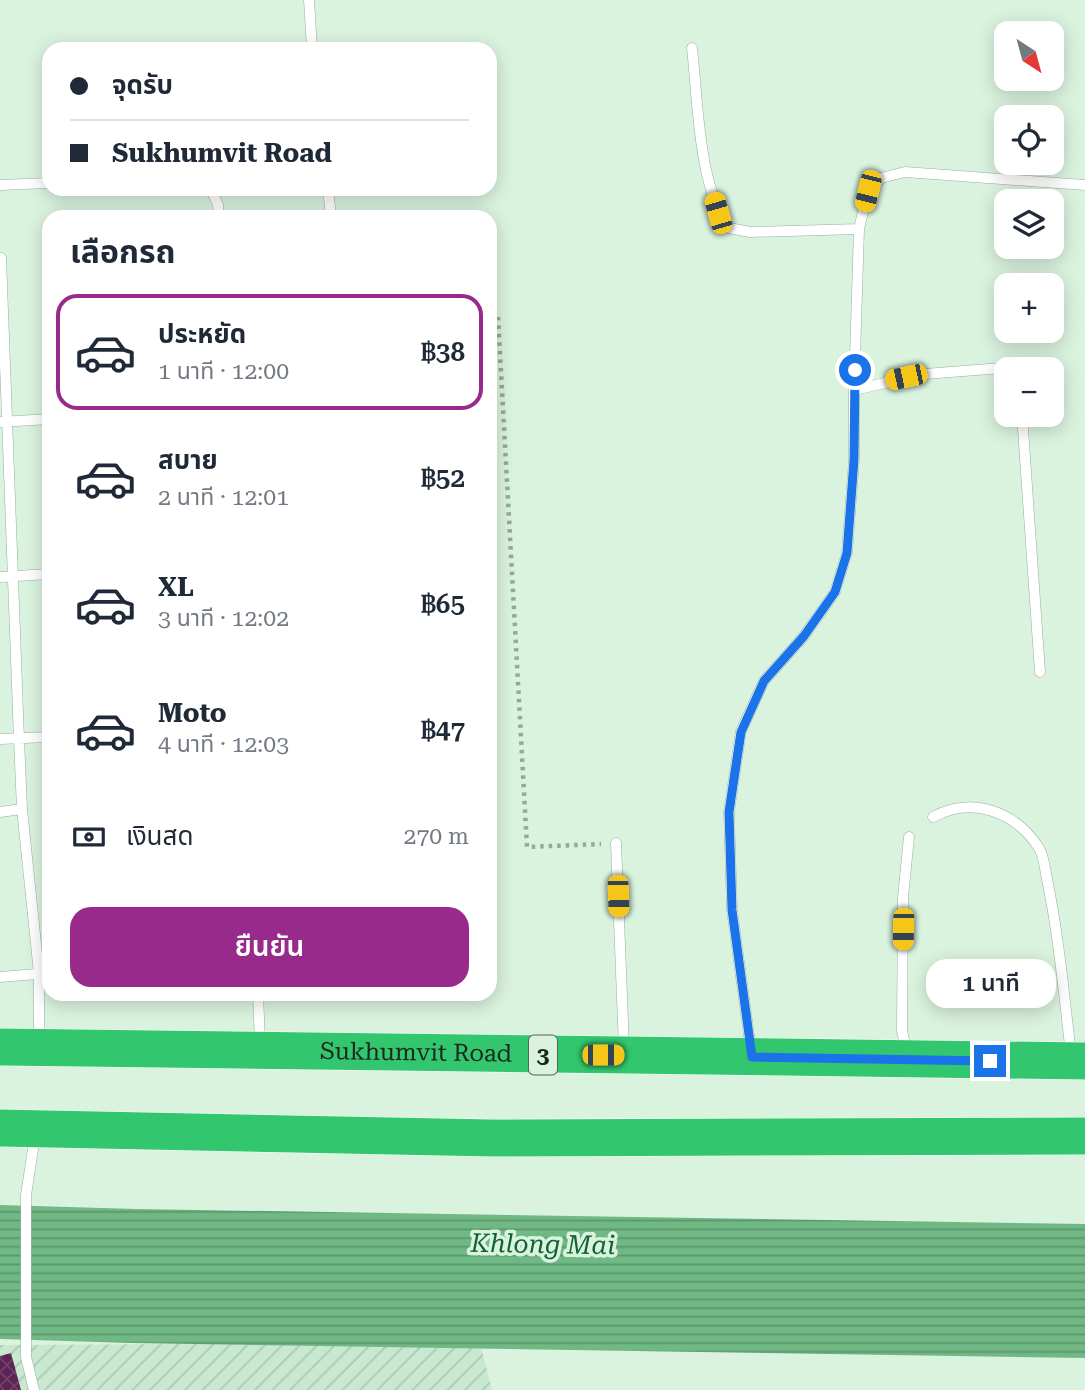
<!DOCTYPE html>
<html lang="th">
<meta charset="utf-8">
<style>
body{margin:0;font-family:"Roboto Serif","Noto Sans Thai",serif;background:#f2f2f3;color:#1f2937;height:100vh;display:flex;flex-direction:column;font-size:26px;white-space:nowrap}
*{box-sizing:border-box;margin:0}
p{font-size:23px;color:#747a83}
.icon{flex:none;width:38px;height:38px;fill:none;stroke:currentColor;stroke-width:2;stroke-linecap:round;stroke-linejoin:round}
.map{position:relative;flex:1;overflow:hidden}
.side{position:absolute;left:42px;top:210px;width:455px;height:791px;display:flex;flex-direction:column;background:#fff;border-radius:21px;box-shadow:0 4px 18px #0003}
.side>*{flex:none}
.banner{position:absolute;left:42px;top:42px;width:455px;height:154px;border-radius:21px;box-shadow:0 4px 18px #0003;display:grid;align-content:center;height:154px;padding:0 28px;background:#fff}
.needle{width:46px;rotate:144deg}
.tools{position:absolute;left:994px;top:21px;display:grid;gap:14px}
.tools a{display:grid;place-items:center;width:70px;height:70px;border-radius:14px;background:#fff;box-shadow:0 4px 18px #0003;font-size:35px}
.end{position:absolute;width:32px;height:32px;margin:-16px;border:9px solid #1a73e8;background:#fff;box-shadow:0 0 0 4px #fff}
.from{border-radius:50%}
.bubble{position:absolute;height:49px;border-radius:21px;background:#fff;box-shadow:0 4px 18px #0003;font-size:23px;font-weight:600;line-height:49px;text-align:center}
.car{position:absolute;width:21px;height:42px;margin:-21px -10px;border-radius:9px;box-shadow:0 0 5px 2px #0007;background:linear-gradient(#f5c518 24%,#345 0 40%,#f5c518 0 76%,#345 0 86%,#f5c518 0)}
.banner b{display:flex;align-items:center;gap:24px;height:66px;font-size:26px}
.banner b+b{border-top:2px solid #e0e1e3}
.banner i{width:18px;height:18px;background:#1f2937}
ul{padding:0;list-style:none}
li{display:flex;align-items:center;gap:21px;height:116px;margin:0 14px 10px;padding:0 14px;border:4px solid transparent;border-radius:21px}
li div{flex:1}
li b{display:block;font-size:26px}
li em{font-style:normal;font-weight:600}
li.on{border-color:#972a8b}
li>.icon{width:63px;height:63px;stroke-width:1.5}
h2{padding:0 28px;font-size:32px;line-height:84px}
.pay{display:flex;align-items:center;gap:18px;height:77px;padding:0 28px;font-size:26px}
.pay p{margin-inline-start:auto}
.button{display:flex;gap:14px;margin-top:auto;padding:14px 28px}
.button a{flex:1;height:80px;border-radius:21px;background:#972a8b;color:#fff;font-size:28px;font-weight:600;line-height:80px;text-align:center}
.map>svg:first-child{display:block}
</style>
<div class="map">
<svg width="1085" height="1390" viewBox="0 0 1085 1390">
<defs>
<pattern id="industrial-furrows" width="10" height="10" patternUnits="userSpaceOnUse" patternTransform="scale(1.75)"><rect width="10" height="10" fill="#c8e9d0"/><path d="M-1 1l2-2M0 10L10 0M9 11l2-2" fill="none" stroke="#abc8b2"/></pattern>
<pattern id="water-rules" width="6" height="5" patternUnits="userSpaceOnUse" patternTransform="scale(1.75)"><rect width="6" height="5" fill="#70b985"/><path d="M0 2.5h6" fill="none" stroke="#5b966c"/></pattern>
<pattern id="building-cross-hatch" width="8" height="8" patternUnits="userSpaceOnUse" patternTransform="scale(1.75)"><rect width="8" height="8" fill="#5c2354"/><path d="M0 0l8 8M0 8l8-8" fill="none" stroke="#6f4269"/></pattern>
</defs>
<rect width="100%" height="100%" fill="#daf3df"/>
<path fill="url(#industrial-furrows)" d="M419 1343 481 1347 492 1390H0V1345Z"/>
<path fill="url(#water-rules)" d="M0 1205 136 1209 1085 1224V1358L132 1343 0 1339Z"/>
<path fill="url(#building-cross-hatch)" d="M11 1353 21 1390H0V1356Z"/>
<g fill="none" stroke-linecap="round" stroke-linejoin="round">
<g stroke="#97af9d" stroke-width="11">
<path id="lane" d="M309 0 312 49
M692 48C698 101 698 185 729 228L750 232 859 229
M0 185 49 183
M211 189 218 205 219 217
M328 189 331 217
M1 258 19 739 22 809 39 973V1040
M854 390 859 229 868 191 881 178 905 172 1085 185
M1022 415 1040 672
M0 422 49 419
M0 577 49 574
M0 739 49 737
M0 812 22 809
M933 817C972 796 1015 811 1039 848 1044 856 1045 870 1047 879 1059 937 1064 996 1071 1054
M616 843 624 1048
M0 977 49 973
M258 994 260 1042
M751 1050 732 910 729 812 741 731 764 681 804 636 835 592 847 553 854 460V390L925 374 1002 368 1006 370
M907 1052 902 1031 903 897 909 837
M34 1390 26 1357V1195L35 1136"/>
</g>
<g stroke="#fff" stroke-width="38">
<g id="highway">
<path id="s1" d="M0 1047 1085 1061"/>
<path d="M0 1128 492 1138 1085 1136"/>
</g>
</g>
<path stroke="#95a999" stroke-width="4.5" stroke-dasharray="3.5 5" stroke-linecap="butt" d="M498 317 527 847 601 844"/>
<use href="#lane" stroke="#fff" stroke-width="10"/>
<use href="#highway" stroke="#32c76f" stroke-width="37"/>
</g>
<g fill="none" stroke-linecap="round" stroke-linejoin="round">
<path stroke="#1a73e8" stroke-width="9" d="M855 370 854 460 847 553 835 592 804 636 764 681 741 732 729 812 732 910 752 1057 990 1061"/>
</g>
<g text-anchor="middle" stroke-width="7" stroke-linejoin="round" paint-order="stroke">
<rect fill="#daf3df" stroke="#566459" stroke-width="2" x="529" y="1035.5" width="28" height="39" rx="5"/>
<g font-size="23" font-weight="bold" fill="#1d271f">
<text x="543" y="1063">3</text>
</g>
<g font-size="24" fill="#1d271f" stroke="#daf3df">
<text dy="8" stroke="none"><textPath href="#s1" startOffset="416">Sukhumvit Road</textPath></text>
</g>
<g font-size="26" font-style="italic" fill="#106434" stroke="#daf3df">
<text transform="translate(543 1244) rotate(1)" y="9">Khlong Mai</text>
</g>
</g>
</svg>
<div class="tools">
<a><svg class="needle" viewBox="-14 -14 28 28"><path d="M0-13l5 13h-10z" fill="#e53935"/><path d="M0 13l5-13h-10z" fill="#747a83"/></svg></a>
<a><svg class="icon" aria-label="locate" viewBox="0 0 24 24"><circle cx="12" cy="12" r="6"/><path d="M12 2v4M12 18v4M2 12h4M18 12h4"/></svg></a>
<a><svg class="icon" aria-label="layers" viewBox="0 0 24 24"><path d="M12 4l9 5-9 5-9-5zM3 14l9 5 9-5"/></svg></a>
<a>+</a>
<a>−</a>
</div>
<i class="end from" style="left:855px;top:370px"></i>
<i class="end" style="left:990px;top:1061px"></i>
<div class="bubble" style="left:926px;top:959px;width:130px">1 นาที</div>
<i class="car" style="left:868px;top:191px;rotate:194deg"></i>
<i class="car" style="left:718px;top:213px;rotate:344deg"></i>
<i class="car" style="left:906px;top:377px;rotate:258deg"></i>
<i class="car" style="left:618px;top:896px;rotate:178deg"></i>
<i class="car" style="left:903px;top:929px;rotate:181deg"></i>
<i class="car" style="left:603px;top:1055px;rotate:90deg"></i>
<div class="banner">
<b><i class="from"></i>จุดรับ</b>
<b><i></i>Sukhumvit Road</b>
</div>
<section class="side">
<h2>เลือกรถ</h2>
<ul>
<li class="on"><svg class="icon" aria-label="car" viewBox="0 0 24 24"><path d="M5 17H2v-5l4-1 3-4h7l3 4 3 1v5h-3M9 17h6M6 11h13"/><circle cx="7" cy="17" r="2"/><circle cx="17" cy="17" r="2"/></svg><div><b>ประหยัด</b><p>1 นาที · 12:00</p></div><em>฿38</em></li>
<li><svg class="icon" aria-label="car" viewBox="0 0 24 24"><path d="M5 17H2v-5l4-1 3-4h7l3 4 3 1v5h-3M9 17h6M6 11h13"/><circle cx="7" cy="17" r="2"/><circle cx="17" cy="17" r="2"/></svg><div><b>สบาย</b><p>2 นาที · 12:01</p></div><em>฿52</em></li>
<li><svg class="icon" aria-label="car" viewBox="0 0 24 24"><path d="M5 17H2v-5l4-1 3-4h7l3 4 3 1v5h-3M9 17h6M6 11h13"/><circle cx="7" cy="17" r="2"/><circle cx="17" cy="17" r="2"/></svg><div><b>XL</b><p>3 นาที · 12:02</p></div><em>฿65</em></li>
<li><svg class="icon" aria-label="car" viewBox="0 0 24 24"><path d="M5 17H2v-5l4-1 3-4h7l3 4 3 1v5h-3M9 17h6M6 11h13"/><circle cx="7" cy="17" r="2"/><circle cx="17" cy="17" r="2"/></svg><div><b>Moto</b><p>4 นาที · 12:03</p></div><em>฿47</em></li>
</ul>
<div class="pay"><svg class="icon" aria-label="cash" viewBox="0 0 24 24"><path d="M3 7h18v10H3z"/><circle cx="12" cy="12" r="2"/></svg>เงินสด<p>270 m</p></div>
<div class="button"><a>ยืนยัน</a></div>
</section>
</div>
